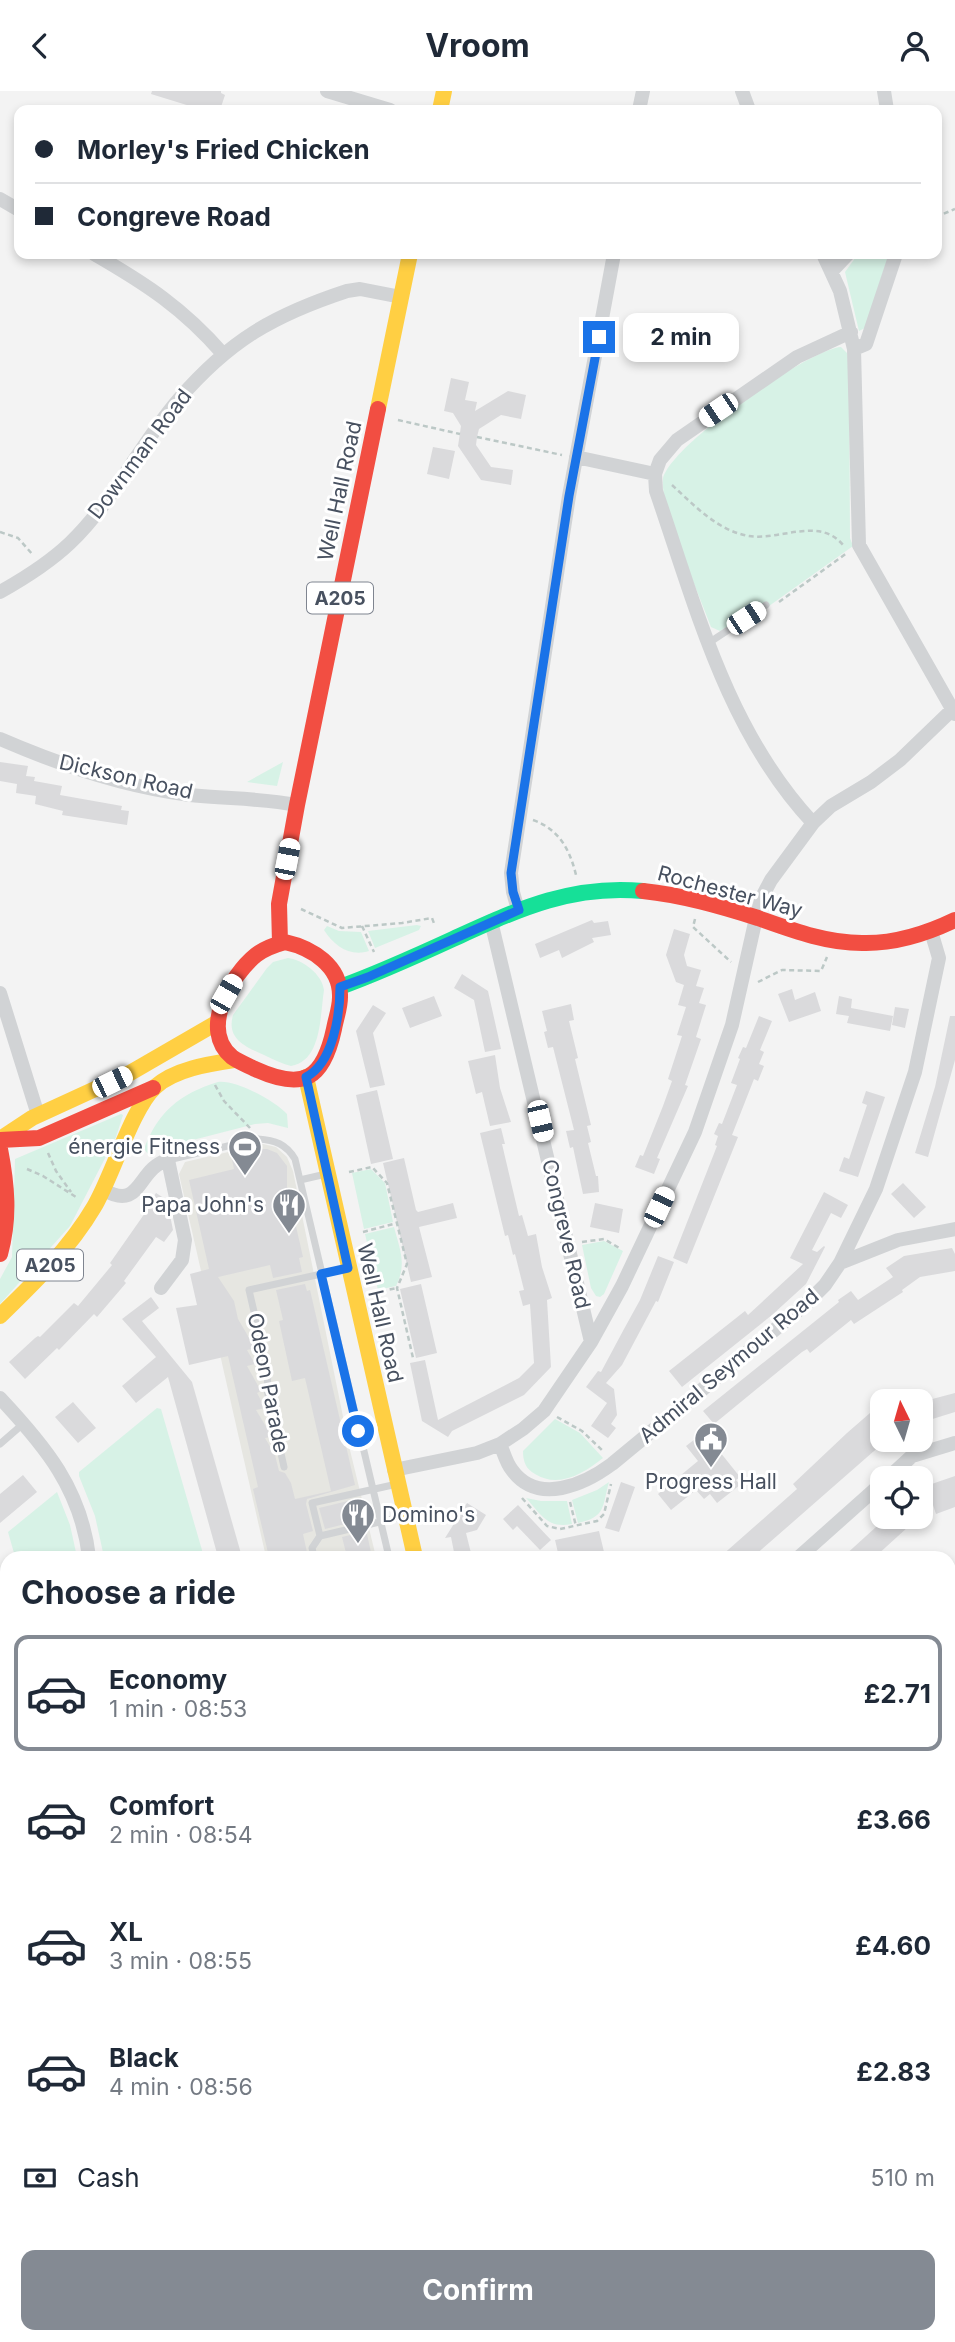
<!DOCTYPE html>
<meta charset="utf-8">
<style>
body{margin:0;font-family:Inter,sans-serif;background:#f6f6f7;color:#1f2937;height:100vh;display:flex;flex-direction:column;font-size:26px;white-space:nowrap}
*{box-sizing:border-box;margin:0}
p{font-size:23px;color:#747a83}
.icon{flex:none;width:38px;height:38px;fill:none;stroke:currentColor;stroke-width:2;stroke-linecap:round;stroke-linejoin:round}
.map{position:relative;flex:1;overflow:hidden}
.drawer{position:absolute;left:0px;top:1460px;width:956px;height:793px;display:flex;flex-direction:column;background:#fff;border-radius:21px 21px 0 0;box-shadow:0 4px 10px #0003}
.drawer>*{flex:none}
.top-card{position:absolute;left:14px;top:14px;width:928px;height:154px;border-radius:14px;box-shadow:0 4px 10px #0003;display:grid;align-content:center;height:154px;padding:0 21px;background:#fff}
.needle{width:46px;rotate:355deg}
.buttons{position:absolute;left:870px;top:1298px;display:grid;gap:14px}
.buttons a{display:grid;place-items:center;width:63px;height:63px;border-radius:14px;background:#fff;box-shadow:0 4px 10px #0003;font-size:35px}
.end{position:absolute;width:32px;height:32px;margin:-16px;border:9px solid #1a73e8;background:#fff;box-shadow:0 0 0 4px #fff}
.from{border-radius:50%}
.bubble{position:absolute;height:49px;border-radius:14px;background:#fff;box-shadow:0 4px 10px #0003;font-size:23px;font-weight:700;line-height:49px;text-align:center}
.car{position:absolute;width:21px;height:42px;margin:-21px -10px;border-radius:9px;box-shadow:0 0 5px 2px #0007;background:linear-gradient(#fff 24%,#345 0 40%,#fff 0 76%,#345 0 86%,#fff 0)}
.top-card b{display:flex;align-items:center;gap:24px;height:66px;font-size:26px}
.top-card b+b{border-top:2px solid #e0e1e3}
.top-card i{width:18px;height:18px;background:#1f2937}
ul{padding:0;list-style:none}
li{display:flex;align-items:center;gap:21px;height:116px;margin:0 14px 10px;padding:0 7px;border:4px solid transparent;border-radius:14px}
li div{flex:1}
li b{display:block;font-size:26px}
li em{font-style:normal;font-weight:700}
li.current{border-color:#848a93}
li>.icon{width:63px;height:63px;stroke-width:1.5}
h2{padding:0 21px;font-size:32px;line-height:84px}
.pay{display:flex;align-items:center;gap:18px;height:77px;padding:0 21px;font-size:26px}
.pay p{margin-inline-start:auto}
.primary-button{display:flex;gap:14px;margin-top:auto;padding:14px 21px}
.primary-button a{flex:1;height:80px;border-radius:14px;background:#848a93;color:#fff;font-size:28px;font-weight:700;line-height:80px;text-align:center}
header{display:flex;justify-content:space-between;align-items:center;height:91px;padding:0 21px;background:#fff;font-size:32px;font-weight:700}
.map>svg:first-child{display:block}
</style>
<header><svg class="icon" aria-label="back" viewBox="0 0 24 24"><path d="M15 5l-7 7 7 7"/></svg>Vroom<svg class="icon" aria-label="person" viewBox="0 0 24 24"><circle cx="12" cy="8" r="4"/><path d="M4 21q1-7 8-7t8 7"/></svg></header>
<div class="map">
<svg width="955" height="2251" viewBox="0 0 955 2251">
<rect width="100%" height="100%" fill="#f3f3f3"/>
<path fill="#e6e6e1" d="M263 1053 276 1056 287 1066 293 1080 349 1355 376 1466H266L179 1083 185 1071Z
M687 2245H761L755 2251H689Z"/>
<path fill="#d7f2e6" d="M858 163H889L865 237 859 240 845 181Z
M841 256 847 262 849 270 850 447 853 455 769 515 766 511 720 540 711 536C701 508 659 412 663 388 669 355 809 258 841 256Z
M283 671 277 695 247 691Z
M417 834 421 835 419 839 375 857 368 840Z
M327 835 339 840 361 841 369 860C350 866 334 855 324 839Z
M288 867C303 869 322 883 324 899 320 924 322 970 291 975 282 973 273 968 264 964 246 956 226 948 233 924L267 877 273 871Z
M218 991C236 989 274 1009 287 1023L288 1037 268 1032 255 1033 154 1059 148 1063 144 1058C158 1021 179 1003 218 991Z
M121 1023 123 1024 116 1046 70 1135 0 1213V1188L12 1166 15 1068Z
M371 1078 385 1092 393 1131 364 1138 352 1082Z
M394 1136C400 1159 407 1173 396 1195L378 1199 365 1143Z
M604 1150 623 1160 604 1203 600 1206 596 1205 591 1197 582 1154Z
M157 1317 161 1318 204 1466H104L95 1425 79 1385V1381Z
M555 1328 580 1342 603 1367C584 1382 559 1398 535 1383 526 1378 523 1371 523 1360Z
M609 1391C602 1416 606 1426 578 1432L572 1409 597 1399Z
M57 1401 70 1434 77 1466 14 1462 8 1441Z
M526 1407 541 1410H567L572 1433C547 1438 541 1423 526 1407Z
M0 1627H7V2245H632L634 2251H0Z"/>
<g fill="none" stroke-linecap="round" stroke-linejoin="round">
<path stroke="#abd6f0" stroke-width="5" d="M0 2151H2"/>
</g>
<path fill="#dadadc" d="M152 0H221V2L225 4 220 19H203L151 3Z
M451 287 469 291 465 309 477 311 475 320 508 300 526 304 521 328 501 324 479 338 477 346 476 354 491 376 513 379 511 394 481 389 458 355 461 335 453 322 444 320Z
M433 356 455 360 449 388 427 383Z
M0 671 28 675 26 685 35 686 34 690 62 695 60 704 122 715 121 719 129 720 127 734 62 724 63 720 35 713 36 705 16 702 17 693 0 690Z
M592 829 594 832 608 830 611 844 592 847 594 851 562 867 559 859 540 867 535 853Z
M674 838 690 843 684 864 687 875 701 879 696 895 704 897 699 912 706 914 696 946 701 948 685 994 688 995 657 1067 660 1068 654 1083 635 1076 640 1064 643 1065 663 1015 672 990 668 988 682 945 677 944 686 916 678 914 684 894 676 891 666 864Z
M462 883 488 900 501 958 485 961 474 909 454 897Z
M792 898 795 909 815 901 821 920 789 931 778 903Z
M434 905 442 925 410 937 402 917Z
M839 905 852 908 851 917 893 925 890 940 847 932 849 925 836 923Z
M571 913 574 929 569 930 578 967 575 968 591 1034 587 1035 591 1051 588 1052 596 1085H598L599 1101 583 1103 573 1056 570 1057 566 1040 574 1039 553 956 548 957 544 941 547 940 542 920Z
M373 914 386 922 373 942 385 994 370 997 356 940Z
M895 916 909 918 905 937 892 934Z
M759 925 772 930 760 959 764 961 759 973 764 975 758 990 754 988 732 1044 738 1046 687 1173 673 1167 717 1055 715 1054 718 1045 714 1043 719 1032 722 1033 737 994 731 992 740 968 738 967 743 956 746 957Z
M950 925H955V969L928 1066 915 1062 935 996Z
M495 964 500 997 511 1031 490 1035 482 1001 476 1003 468 970Z
M377 999 393 1068 371 1073 356 1004Z
M866 1000 885 1006 858 1086 839 1080 844 1066 849 1068 867 1014 862 1012Z
M501 1037 505 1053H502L519 1125 522 1124 528 1145 536 1143 542 1176 552 1207 547 1209 551 1276 524 1304 452 1340 448 1346 422 1330 410 1272 425 1269 438 1329 519 1287 534 1272 530 1213 523 1215 519 1200 524 1199 515 1163 513 1164 508 1144 505 1145 480 1042Z
M257 1058H267L277 1062 287 1075V1096L303 1166 299 1167 302 1181 273 1187 270 1174 218 1186 234 1210 238 1228 255 1257 247 1259 255 1273 247 1275 261 1300 257 1302 265 1317 256 1319 271 1344V1346L265 1347 275 1364 279 1380 285 1382 291 1392 295 1408 331 1400 305 1287 292 1290 279 1230 283 1229 276 1199 305 1193 307 1200 310 1199 355 1394 307 1408 306 1413 313 1440 303 1443 308 1466H269L253 1398 258 1396 228 1265 189 1274 176 1217 197 1214 190 1183 209 1178 189 1089 234 1078 232 1069 243 1067Z
M404 1067 416 1119 418 1121 453 1112 457 1127 419 1136 432 1186 411 1191 383 1072Z
M903 1092 926 1116 914 1127 891 1103Z
M824 1101 848 1114 841 1127 831 1122 812 1159 817 1161 824 1155 825 1156 806 1193 772 1224 682 1296 669 1280 745 1220 748 1224 803 1173 790 1167Z
M156 1102 167 1109 173 1139 164 1151 156 1146 124 1190 126 1192 97 1226 94 1223 59 1259 57 1257 25 1288 9 1271 35 1247 38 1245 40 1246 74 1212 78 1215 112 1174 110 1172 145 1122 143 1121Z
M595 1112 623 1118 619 1142 590 1136Z
M952 1157 955 1163V1180L920 1186 902 1199 903 1201 854 1233 851 1229 810 1262 807 1258 802 1261 714 1333 703 1320 839 1211 838 1209 851 1200 858 1209 893 1186 886 1177 904 1165Z
M658 1165 674 1171 658 1211 656 1210 622 1274 606 1292 614 1298 617 1324 611 1333 616 1337 608 1347 591 1335 607 1312 586 1296 598 1280 601 1281 624 1238 640 1209Z
M421 1193 437 1262 416 1267 400 1198Z
M151 1206 159 1217 142 1230 192 1291 242 1466H218L168 1286 136 1312 122 1295 156 1266 122 1228Z
M955 1302V1321L926 1330 921 1311Z
M73 1311 96 1337 78 1352 55 1326Z
M882 1316V1349L885 1350 882 1353 753 1466H720L797 1398 793 1393 847 1342 870 1322Z
M704 1341 740 1386 736 1389 740 1394 717 1412 710 1403 704 1408 696 1399 671 1419 658 1403 698 1370 686 1355Z
M23 1384 37 1401 0 1432V1403Z
M955 1385V1416L936 1423 933 1414 920 1425V1397Z
M621 1391 635 1396 619 1441 605 1437Z
M352 1409 357 1430 325 1438 319 1417Z
M467 1412 486 1424 477 1439 466 1442 472 1466H455L451 1446 445 1447Z
M518 1414 551 1449 540 1459 517 1435 513 1439 503 1428Z
M887 1426H919L875 1466H843Z
M599 1440 604 1461 577 1466H559L555 1449Z
M359 1442 360 1445 367 1443 372 1466H347L342 1446Z"/>
<g fill="none" stroke-linecap="round" stroke-linejoin="round">
<path stroke="#bcc8c6" stroke-width="2.5" stroke-dasharray="5 3.5" stroke-linecap="butt" d="M936 126 955 118
M398 329 460 343
M477 346 562 364
M672 394C695 415 718 440 749 445 780 450 819 425 843 454
M0 441 18 447 33 464
M779 511 847 462
M533 729C559 738 570 759 576 784
M301 818 342 837 402 832 432 827 435 835
M695 828 693 836 731 871
M362 835 374 861
M758 891 782 879 821 880 827 866
M215 994 224 1010 250 1037
M48 1062 56 1080 71 1101
M27 1078 43 1085 76 1106
M349 1081 372 1076 387 1092 407 1173 397 1197 413 1267
M363 1141 397 1132
M582 1151 604 1148 621 1158
M373 1202 397 1197
M557 1326 582 1340 604 1361
M522 1407 547 1435 560 1438 597 1430 604 1423 611 1393
M570 1411 576 1435
M0 2164 7 2161
M948 2212 951 2211 953 2217
M310 2245 312 2251
M346 2245V2247L354 2245
M432 2245 437 2249 447 2245
M566 2245 574 2251
M591 2245 593 2251
M838 2245V2247
M203 2251 204 2245
M243 2251 248 2245
M496 2251 516 2245
M596 2251 604 2245"/>
<path stroke="#d1d3d5" stroke-width="7" d="M707 553 766 514
M168 1069 258 1048C275 1049 286 1053 295 1068L389 1466
M300 1089 326 1083
M0 1353 23 1333
M284 1376 267 1299 268 1281 249 1199 348 1177
M320 1445 401 1426
M314 1466 312 1457 320 1445 312 1412 397 1393
M0 1730 7 1729
M0 1739 7 1743"/>
<path stroke="#d1d3d5" stroke-width="14" d="M327 0 390 19
M742 0 749 19
M884 0 887 19
M639 19 643 0
M0 108 19 119
M94 163C146 193 183 217 223 263
M823 163 840 200 854 258 859 454 955 623
M832 180 848 163
M854 258 866 253 896 163
M576 366 655 383
M0 501C25 487 49 472 70 452 113 411 140 353 179 308 230 249 274 224 347 200L360 198 401 206
M0 648C60 674 125 696 190 704 227 708 260 707 297 714
M813 732C727 640 696 516 656 400L655 383 660 369 677 349 797 266 851 241
M518 819 513 801 511 782 569 405 614 163
M491 830 591 1251
M0 902 38 1024
M104 1099C142 1121 137 1077 168 1069L185 1149 182 1169 161 1197
M840 1172 898 1149 955 1138
M0 1307C45 1355 81 1398 89 1466
M500 1353C504 1362 506 1372 512 1379 538 1415 585 1393 612 1373L806 1213 825 1194 840 1172 876 1098 915 981 939 867 931 840
M394 1379 477 1362 500 1353 523 1338 544 1320 591 1251 622 1195 695 1041 732 934 756 827 762 806 771 789 813 732 831 715 871 691 900 669 955 616
M887 1388 912 1365 955 1352
M799 1466 882 1392
M948 1589 955 1587
M0 1612H7
M948 1826 955 1824
M948 2064 955 2062"/>
<path stroke="#16e098" stroke-width="16" d="M340 896C379 882 416 865 453 848 517 819 571 793 643 800"/>
<path stroke="#ffcf43" stroke-width="16" d="M440 19 444 0
M378 318 410 163
M306 986 415 1466
M0 1048 32 1027 130 982 218 931
M0 1225C34 1192 70 1157 94 1116 112 1086 132 1017 155 996 175 978 209 973 235 969"/>
<path stroke="#f24e42" stroke-width="16" d="M643 800C682 804 720 815 758 827 792 839 826 852 862 852 895 853 926 843 955 829
M285 851C312 857 341 875 340 906 340 917 336 927 334 938 323 989 303 1000 255 978 247 974 239 971 232 966 199 939 231 884 256 864 265 857 274 854 285 851Z
M280 852 279 813 297 714 378 318
M0 1049 39 1047 153 997
M0 1058C7 1094 10 1127 0 1163
M668 2245 670 2251"/>
<path stroke="#cacbce" stroke-width="5" d="M948 2234 955 2232
M850 2251 871 2245
M887 2251 908 2245"/>
</g>
<g fill="none" stroke-linecap="round" stroke-linejoin="round">
<path stroke="#1a73e8" stroke-width="9" d="M358 1340 321 1183 348 1177 306 986C333 972 340 924 340 896L368 886 519 819 513 801 511 782 569 405 599 246"/>
</g>
<defs>
<g id="stadium-pin" transform="scale(1.75)"><path d="M0 17L-7.5 6A9.5 9.5 0 1 1 7.5 6Z" fill="#848a93" stroke="#fff"/><path d="M0-5a6.5 5 0 1 0 0 10a6.5 5 0 1 0 0-10ZM-3.5-1.8h7v3.6h-7Z" fill="#fff"/></g>
<g id="restaurant-pin" transform="scale(1.75)"><path d="M0 17L-7.5 6A9.5 9.5 0 1 1 7.5 6Z" fill="#848a93" stroke="#fff"/><path d="M-5-6h1v4h1v-4h1v4h1v-4h1v5L-1.5 .5V6h-2V.5L-5-1ZM5-6V6H3V1.5H1.5Q1.5-4 5-6Z" fill="#fff"/></g>
<g id="civic-pin" transform="scale(1.75)"><path d="M0 17L-7.5 6A9.5 9.5 0 1 1 7.5 6Z" fill="#848a93" stroke="#fff"/><path d="M-.6-6.5H3V-4.5H.6V-3L4-1V1h2V6H-6V1h2V-1L-.6-3ZM-1.2 2.5V6h2.4V2.5Z" fill="#fff"/></g>
</defs>
<g fill-rule="evenodd">
<use href="#stadium-pin" x="245" y="1056"/>
<use href="#restaurant-pin" x="289" y="1114"/>
<use href="#civic-pin" x="711" y="1348"/>
<use href="#restaurant-pin" x="358" y="1424"/>
</g>
<g text-anchor="middle" stroke-width="6" stroke-linejoin="round" paint-order="stroke">
<g fill="#fff" stroke="#7f8590" stroke-width="2">
<rect x="307" y="491.5" width="66" height="31" rx="5"/>
<rect x="17" y="1158.5" width="66" height="31" rx="5"/>
</g>
<g font-size="19" font-weight="bold" fill="#485160">
<text x="340" y="514">A205</text>
<text x="50" y="1181">A205</text>
</g>
<g font-size="21" fill="#485160" stroke="#fff">
<text transform="translate(140 363) rotate(-53)" y="7">Downman Road</text>
<text transform="translate(340 400) rotate(-78)" y="7">Well Hall Road</text>
<text transform="translate(126 686) rotate(13)" y="7">Dickson Road</text>
<text transform="translate(730 801) rotate(15)" y="7">Rochester Way</text>
<text transform="translate(566 1143) rotate(77)" y="7">Congreve Road</text>
<text transform="translate(380 1222) rotate(77)" y="7">Well Hall Road</text>
<text transform="translate(729 1275) rotate(-40)" y="7">Admiral Seymour Road</text>
<text transform="translate(268 1292) rotate(79)" y="7">Odeon Parade</text>
</g>
<g font-size="21" fill="#485160" stroke="#fff" text-anchor="end">
<text x="220" y="1063">énergie Fitness</text>
<text x="264" y="1121">Papa John's</text>
<text x="711" y="1398" text-anchor="middle">Progress Hall</text>
<text x="382" y="1431" text-anchor="start">Domino's</text>
</g>
</g>
</svg>
<div class="buttons">
<a><svg class="needle" viewBox="-14 -14 28 28"><path d="M0-13l5 13h-10z" fill="#e53935"/><path d="M0 13l5-13h-10z" fill="#747a83"/></svg></a>
<a><svg class="icon" aria-label="locate" viewBox="0 0 24 24"><circle cx="12" cy="12" r="6"/><path d="M12 2v4M12 18v4M2 12h4M18 12h4"/></svg></a>
</div>
<i class="end from" style="left:358px;top:1340px"></i>
<i class="end" style="left:599px;top:246px"></i>
<div class="bubble" style="left:623px;top:222px;width:116px">2 min</div>
<i class="car" style="left:718px;top:319px;rotate:236deg"></i>
<i class="car" style="left:746px;top:527px;rotate:57deg"></i>
<i class="car" style="left:287px;top:768px;rotate:11deg"></i>
<i class="car" style="left:226px;top:903px;rotate:30deg"></i>
<i class="car" style="left:112px;top:991px;rotate:64deg"></i>
<i class="car" style="left:540px;top:1030px;rotate:167deg"></i>
<i class="car" style="left:659px;top:1116px;rotate:25deg"></i>
<div class="top-card">
<b><i class="from"></i>Morley's Fried Chicken</b>
<b><i></i>Congreve Road</b>
</div>
<section class="drawer">
<h2>Choose a ride</h2>
<ul>
<li class="current"><svg class="icon" aria-label="car" viewBox="0 0 24 24"><path d="M5 17H2v-5l4-1 3-4h7l3 4 3 1v5h-3M9 17h6M6 11h13"/><circle cx="7" cy="17" r="2"/><circle cx="17" cy="17" r="2"/></svg><div><b>Economy</b><p>1 min · 08:53</p></div><em>£2.71</em></li>
<li><svg class="icon" aria-label="car" viewBox="0 0 24 24"><path d="M5 17H2v-5l4-1 3-4h7l3 4 3 1v5h-3M9 17h6M6 11h13"/><circle cx="7" cy="17" r="2"/><circle cx="17" cy="17" r="2"/></svg><div><b>Comfort</b><p>2 min · 08:54</p></div><em>£3.66</em></li>
<li><svg class="icon" aria-label="car" viewBox="0 0 24 24"><path d="M5 17H2v-5l4-1 3-4h7l3 4 3 1v5h-3M9 17h6M6 11h13"/><circle cx="7" cy="17" r="2"/><circle cx="17" cy="17" r="2"/></svg><div><b>XL</b><p>3 min · 08:55</p></div><em>£4.60</em></li>
<li><svg class="icon" aria-label="car" viewBox="0 0 24 24"><path d="M5 17H2v-5l4-1 3-4h7l3 4 3 1v5h-3M9 17h6M6 11h13"/><circle cx="7" cy="17" r="2"/><circle cx="17" cy="17" r="2"/></svg><div><b>Black</b><p>4 min · 08:56</p></div><em>£2.83</em></li>
</ul>
<div class="pay"><svg class="icon" aria-label="cash" viewBox="0 0 24 24"><path d="M3 7h18v10H3z"/><circle cx="12" cy="12" r="2"/></svg>Cash<p>510 m</p></div>
<div class="primary-button"><a>Confirm</a></div>
</section>
</div>
